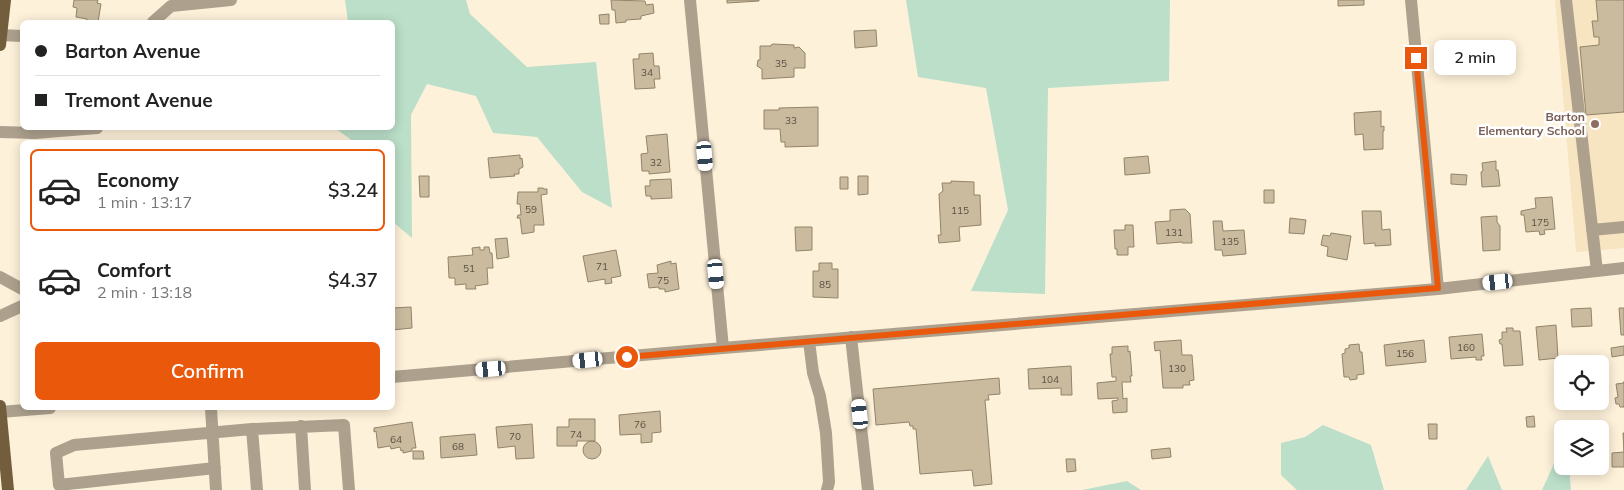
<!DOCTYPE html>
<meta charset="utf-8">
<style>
body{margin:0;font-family:Mulish,sans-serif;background:#f2f2f2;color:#222;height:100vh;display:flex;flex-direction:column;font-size:19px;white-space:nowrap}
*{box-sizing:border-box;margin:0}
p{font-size:16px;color:#767676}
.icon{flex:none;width:28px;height:28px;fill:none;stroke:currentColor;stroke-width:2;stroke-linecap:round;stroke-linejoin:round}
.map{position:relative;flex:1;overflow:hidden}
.sheet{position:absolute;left:20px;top:140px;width:375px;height:270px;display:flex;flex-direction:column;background:#fff;border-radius:8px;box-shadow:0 2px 12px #0003}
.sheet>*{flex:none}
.hud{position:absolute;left:20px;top:20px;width:375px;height:110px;border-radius:8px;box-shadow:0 2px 12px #0003;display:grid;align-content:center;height:110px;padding:0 15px;background:#fff}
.buttons{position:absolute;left:1554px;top:355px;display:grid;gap:10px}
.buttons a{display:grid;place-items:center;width:55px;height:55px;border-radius:8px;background:#fff;box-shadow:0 2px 12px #0003;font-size:25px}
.end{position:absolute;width:22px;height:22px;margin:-11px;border:6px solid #ea580c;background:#fff;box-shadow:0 0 0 2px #fff}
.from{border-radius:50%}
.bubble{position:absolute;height:35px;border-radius:8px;background:#fff;box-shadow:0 2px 12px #0003;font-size:16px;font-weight:600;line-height:35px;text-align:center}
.car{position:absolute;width:15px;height:30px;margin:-15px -8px;border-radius:6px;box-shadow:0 0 4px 1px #0007;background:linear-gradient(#fff 24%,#345 0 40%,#fff 0 76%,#345 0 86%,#fff 0)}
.hud b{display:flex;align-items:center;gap:18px;height:48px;font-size:19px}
.hud b+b{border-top:1px solid #e0e0e0}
.hud i{width:12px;height:12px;background:#222}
ul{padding:9px 0 0;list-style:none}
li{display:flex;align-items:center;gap:15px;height:82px;margin:0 10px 8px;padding:0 5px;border:2px solid transparent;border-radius:8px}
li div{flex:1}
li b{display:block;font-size:19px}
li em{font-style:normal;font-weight:600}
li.on{border-color:#ea580c}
li>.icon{width:45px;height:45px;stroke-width:1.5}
.cta{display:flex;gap:10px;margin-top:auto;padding:10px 15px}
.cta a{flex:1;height:58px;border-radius:8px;background:#ea580c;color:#fff;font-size:20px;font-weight:600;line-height:58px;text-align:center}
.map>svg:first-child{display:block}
</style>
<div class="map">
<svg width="1624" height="490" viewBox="0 0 1624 490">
<rect width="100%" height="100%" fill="#fef1da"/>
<path fill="#f7e4c0" d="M1555 0H1624V248L1576 252Z"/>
<path fill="#bbdfc9" d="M345 0H466L470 14 527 67 596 62 612 208 582 192 537 137 493 133 476 96 427 84 411 115 412 238 393 222 392 142H354L335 128H392V22H348Z
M906 0H1170L1169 81 1048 88 1045 294 971 291 1008 210 986 88 918 77Z
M1323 425 1371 445 1384 490H1297L1281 475V443L1305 437Z
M1562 446V466H1569L1571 490H1542Z
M1488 456 1502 490H1466Z
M1127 481 1141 490H1079H1082Z"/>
<path fill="#cabb9f" stroke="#918469" d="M74 0H98L97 3 101 4 98 22H86L87 19 76 17 77 8 73 7Z
M611 0 645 1 646 5 653 4 654 13 641 16V19L626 20V22L616 23 615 10H612Z
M727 0H759V1L727 3Z
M1338 0H1364V5L1338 6Z
M1596 0H1624V112L1586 115 1580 47 1599 45V37H1594L1592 21H1598Z
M609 14V24H600L599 15Z
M876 30 877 46 855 48 854 31Z
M773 44 794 45V48L799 47 805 53V68H794V77L762 79V69L757 66 758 60H760V46H771V45Z
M653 53 654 66H659L660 79H654L655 88 635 89 633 59H639V54Z
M818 107V146L785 147V142H781L780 129H764V110H779V108Z
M1381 111V127L1384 126V131H1383V149L1364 150 1363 134 1355 135 1354 113Z
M667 134 670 172 649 174V171H642L641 154 648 153 646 136Z
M520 155V159L522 158 523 167 519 169V174H514L515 176 490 178 488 158Z
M1148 156 1150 173 1125 175 1124 158Z
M1496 161V170H1498L1500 186 1482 187 1481 172 1483 171 1482 163Z
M1451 174 1467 175 1466 185 1451 184Z
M419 176H429V197H420Z
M858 176H868V194L858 195Z
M840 177H848V189H840Z
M671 179 672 198 651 199V196H646L645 186H650V180Z
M951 181 974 182V195H980L981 225 959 227 960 241 939 243 938 235H941L939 194 943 191 942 183H951Z
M538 188H543L544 189H547V194L541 195 544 225H534V232L522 234 520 218H517L518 215H521L520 204H517L518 192H538Z
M1264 190H1274V203H1264Z
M1552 197 1555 229 1544 230 1545 234 1540 235 1539 231 1526 232 1524 215H1521V211L1536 208 1535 198Z
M1185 209 1190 214 1192 243H1182V242L1157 244 1155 222 1170 221V210Z
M1362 211H1381L1382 230 1390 229 1391 245 1375 246V243L1364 244Z
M1497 216V222L1500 226V250L1483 251 1481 217Z
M1290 218 1306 220 1304 234 1289 233Z
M1213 221H1222L1223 231 1244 230 1246 254 1223 256 1222 250H1215Z
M1125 225H1133L1134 247H1128V255H1117V249H1115L1114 230H1125Z
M795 227H812V250L796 251Z
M1331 233 1351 236 1347 260 1327 256 1328 247 1321 245 1323 235 1330 236Z
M507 238 509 257 497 259 495 239Z
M480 247V250H484V247H489L490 253H492L493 268H487L488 284 475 286 476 289H466V284L455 285V278H449L448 257 473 255 472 248Z
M616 250 621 276 611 278 612 283 605 284V279L588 282 583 256Z
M671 261V264L676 263 679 289 665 292V289H659V287L649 288 647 274 658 273 657 265Z
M819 263H832V269H838V298L813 297V271H819Z
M411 307 412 328 392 330V308Z
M1591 308 1592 326 1572 327 1571 309Z
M1619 308H1624V335H1621Z
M1556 325 1558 358 1539 360 1536 327Z
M1506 328H1513V331H1520L1523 365 1504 366 1502 344H1500L1499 340 1502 339V332H1507Z
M1482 334 1484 356H1481L1482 360H1476V357L1451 359 1449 337Z
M1181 340 1182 355H1192L1194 380 1189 381 1190 385H1183V388H1163L1160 350 1155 351 1154 342Z
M1424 340 1426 362 1386 366 1384 345Z
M1359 344 1360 352H1362L1364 374 1357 375V379L1350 380 1349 377H1344L1342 354 1345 353V349L1349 348V345Z
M1128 346V352L1130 351 1132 376H1130L1131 382H1122L1123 399 1127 398V412L1113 413 1112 401 1118 400V398L1098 399 1097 383 1116 381V377H1112L1110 354H1112V347Z
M1624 346V355L1612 357 1611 348Z
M1071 366 1072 395H1061V388L1029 389 1028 369Z
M999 378 1000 394 988 395 989 400H985L992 484 974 486 972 470 920 474 916 429H913V426H910L909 422 876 425 873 389Z
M1623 382H1624V407H1620L1619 404H1616L1615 398 1618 397 1616 384 1624 383Z
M660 411 661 432 652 433V442L641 443V434L620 435 619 415Z
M1534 416 1535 427H1527L1526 417Z
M569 419H595V441H577V446H557V427H569Z
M412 422 416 448H412V451L403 453V450L401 451 400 447 391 449 390 446 378 448 376 431 374 432V428Z
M532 424 534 458 516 459 515 446 498 448 496 427Z
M1428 424H1437V439H1429Z
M1623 433H1624V467H1612V453L1624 452Z
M475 434 477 455 441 458 440 437Z
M583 450a9 9 0 1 1 18 0a9 9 0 1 1-18 0Z
M1170 448 1171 457 1152 459 1151 450Z
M413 451H423L424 459H413Z
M1066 459H1075L1076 471 1067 472Z"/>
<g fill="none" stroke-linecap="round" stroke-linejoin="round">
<path stroke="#ada18e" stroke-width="12" d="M690 0 723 348
M1411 0 1438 289
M1566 0 1597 271
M153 22 171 6 231 0
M0 35 22 36
M0 132 35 133 97 128
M1592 230 1624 227
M0 277 22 289
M0 316 22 306
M851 337 868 490
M809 341 813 373 820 396 826 433 829 482 827 490
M392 377 723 348 1438 289 1624 268
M211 408 216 490
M0 412 50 408
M301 426 305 490
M252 429 257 490
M215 468 59 485 56 453 74 445 252 429 344 425 349 490"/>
<path stroke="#725e3c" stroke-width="12" d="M0 45 5 0
M0 406 8 490"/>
</g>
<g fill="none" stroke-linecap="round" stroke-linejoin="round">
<path stroke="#ea580c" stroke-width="6" d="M627 357 1438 288 1416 58"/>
</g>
<circle fill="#8d6e63" stroke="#fff" stroke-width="2" cx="1595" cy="124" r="5"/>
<g text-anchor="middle" stroke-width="5" stroke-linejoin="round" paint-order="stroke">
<g font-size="10" fill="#595142">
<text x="781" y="67">35</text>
<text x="647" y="76">34</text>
<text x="791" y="124">33</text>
<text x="656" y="166">32</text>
<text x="531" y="213">59</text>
<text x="960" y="214">115</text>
<text x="1540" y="226">175</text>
<text x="1174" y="236">131</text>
<text x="1230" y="245">135</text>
<text x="602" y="270">71</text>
<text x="469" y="272">51</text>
<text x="663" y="284">75</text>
<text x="825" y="288">85</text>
<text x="1466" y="351">160</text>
<text x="1405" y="357">156</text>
<text x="1177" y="372">130</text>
<text x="1050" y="383">104</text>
<text x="640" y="428">76</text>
<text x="576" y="438">74</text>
<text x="515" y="440">70</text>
<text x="396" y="443">64</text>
<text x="458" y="450">68</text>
</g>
<g font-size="12" font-weight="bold" fill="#785e54" stroke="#fff" text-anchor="end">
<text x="1585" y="121">Barton<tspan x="1585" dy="14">Elementary School</tspan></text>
</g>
</g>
</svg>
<div class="buttons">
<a><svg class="icon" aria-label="locate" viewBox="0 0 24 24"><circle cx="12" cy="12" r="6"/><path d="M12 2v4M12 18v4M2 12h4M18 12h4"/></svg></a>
<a><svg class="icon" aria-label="layers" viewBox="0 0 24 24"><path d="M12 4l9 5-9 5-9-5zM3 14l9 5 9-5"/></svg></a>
</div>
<i class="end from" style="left:627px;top:357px"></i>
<i class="end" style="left:1416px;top:58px"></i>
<div class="bubble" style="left:1434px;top:40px;width:82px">2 min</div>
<i class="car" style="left:705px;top:156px;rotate:175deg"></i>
<i class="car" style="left:716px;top:274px;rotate:175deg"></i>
<i class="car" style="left:1498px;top:282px;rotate:264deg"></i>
<i class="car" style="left:588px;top:360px;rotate:264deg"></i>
<i class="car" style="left:491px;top:369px;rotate:265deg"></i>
<i class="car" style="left:860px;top:414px;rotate:354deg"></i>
<div class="hud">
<b><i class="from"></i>Barton Avenue</b>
<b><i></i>Tremont Avenue</b>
</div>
<section class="sheet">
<ul>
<li class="on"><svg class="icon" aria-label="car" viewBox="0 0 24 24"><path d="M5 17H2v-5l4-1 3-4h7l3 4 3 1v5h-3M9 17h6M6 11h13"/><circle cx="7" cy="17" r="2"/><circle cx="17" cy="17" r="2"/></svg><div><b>Economy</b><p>1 min · 13:17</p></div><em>$3.24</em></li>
<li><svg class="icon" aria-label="car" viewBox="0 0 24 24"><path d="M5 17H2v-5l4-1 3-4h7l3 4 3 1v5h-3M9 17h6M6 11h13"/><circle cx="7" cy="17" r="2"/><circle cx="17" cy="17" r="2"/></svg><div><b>Comfort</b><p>2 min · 13:18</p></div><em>$4.37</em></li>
</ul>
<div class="cta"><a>Confirm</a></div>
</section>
</div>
